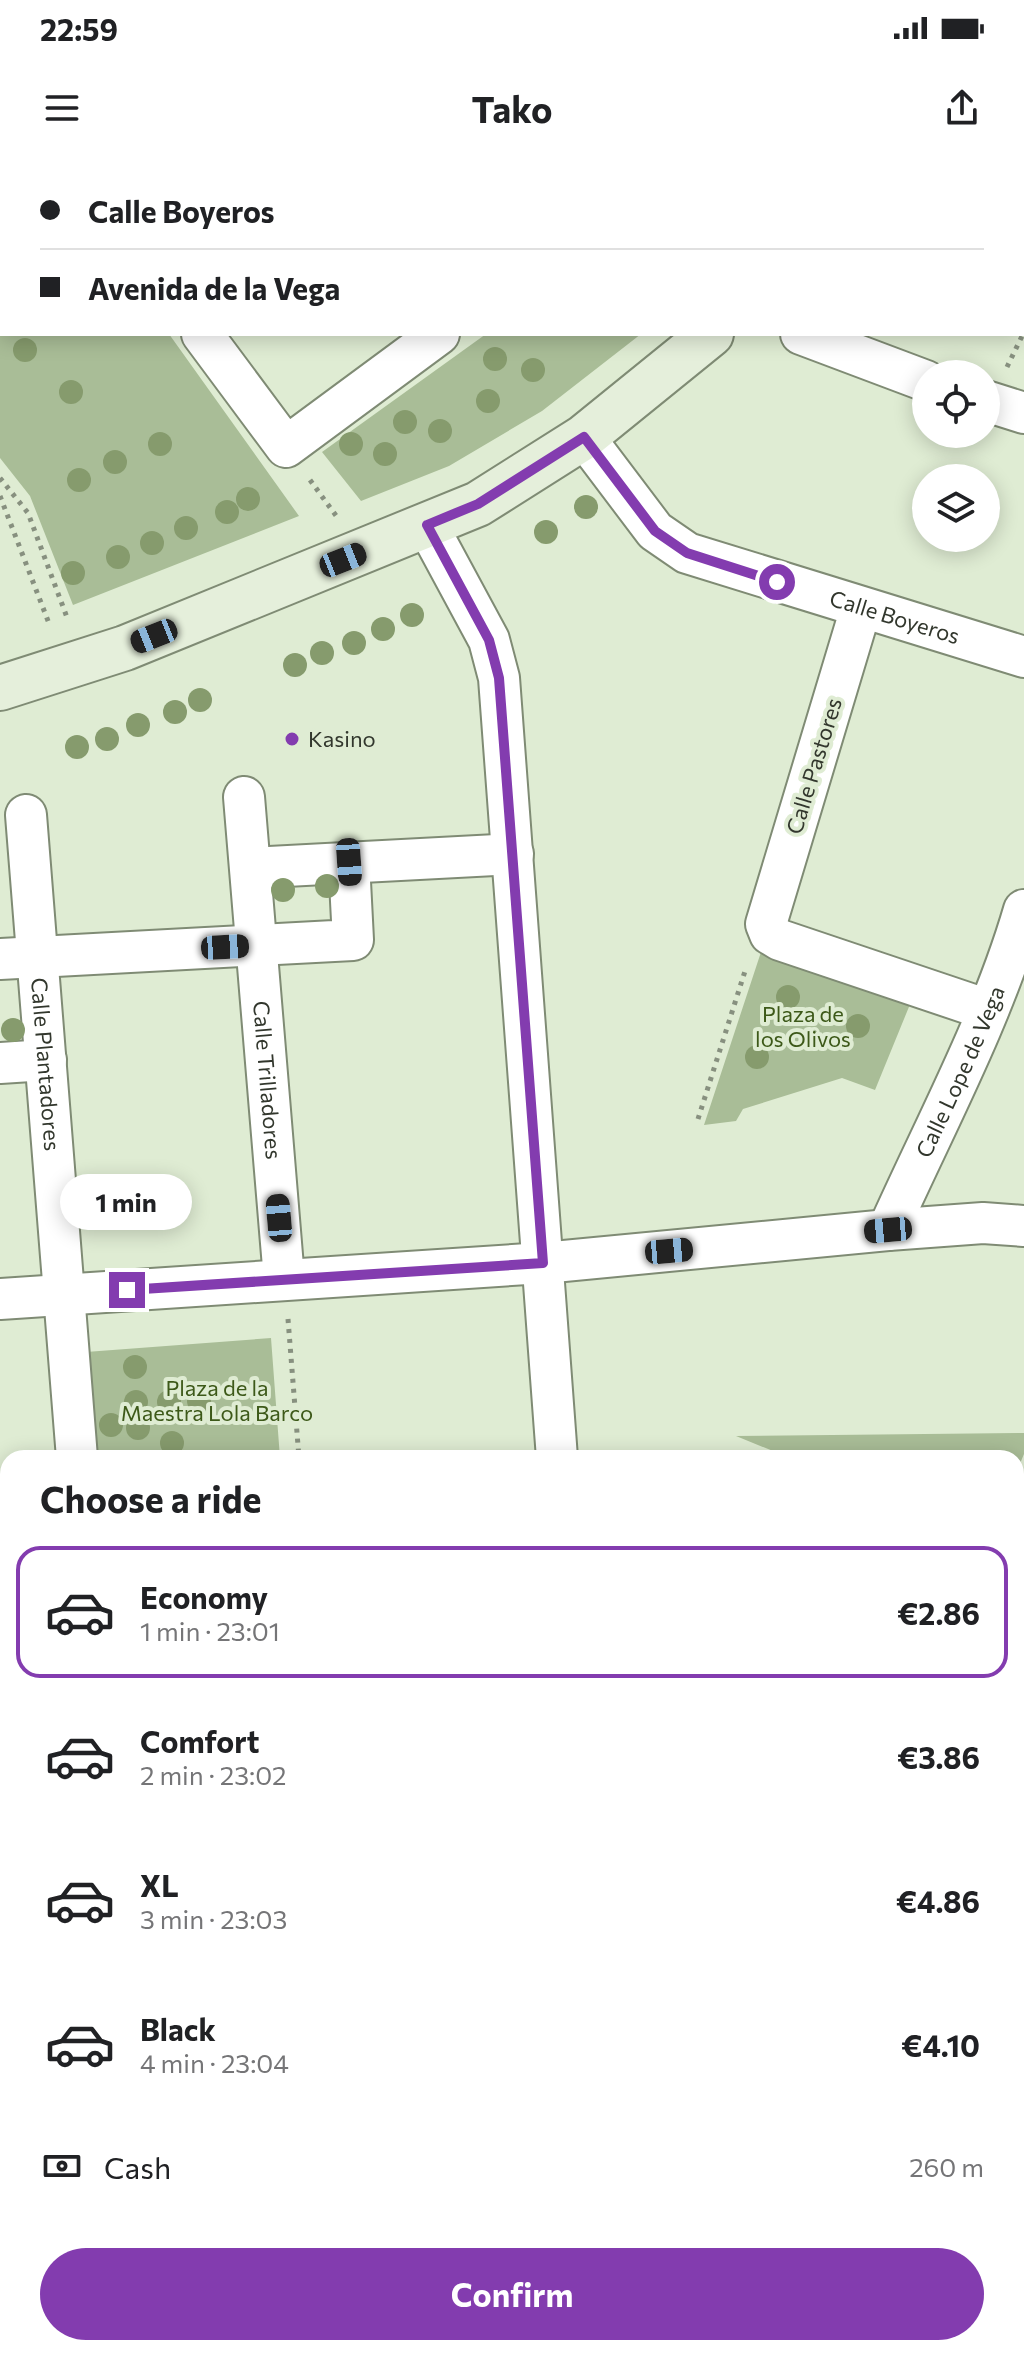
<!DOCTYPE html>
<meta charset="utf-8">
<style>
body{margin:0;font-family:Commissioner,sans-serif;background:#f6f6f6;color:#202124;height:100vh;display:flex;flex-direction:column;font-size:30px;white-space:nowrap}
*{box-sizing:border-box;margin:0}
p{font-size:26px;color:#757577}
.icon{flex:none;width:44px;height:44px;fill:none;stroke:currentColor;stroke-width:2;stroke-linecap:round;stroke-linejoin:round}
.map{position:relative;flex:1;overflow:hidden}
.details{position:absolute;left:0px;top:1290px;width:1024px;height:906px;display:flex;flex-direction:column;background:#fff;border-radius:24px 24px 0 0;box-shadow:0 4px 20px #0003}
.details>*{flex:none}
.hud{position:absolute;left:0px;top:0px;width:1024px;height:176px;box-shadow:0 4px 20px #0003;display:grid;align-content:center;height:176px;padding:0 40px;background:#fff}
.buttons{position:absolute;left:912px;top:200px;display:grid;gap:16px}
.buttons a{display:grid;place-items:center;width:88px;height:88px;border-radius:50%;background:#fff;box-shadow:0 4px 20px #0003;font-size:40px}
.end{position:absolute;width:36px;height:36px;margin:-18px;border:10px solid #833caf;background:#fff;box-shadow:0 0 0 4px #fff}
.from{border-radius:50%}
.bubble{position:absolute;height:56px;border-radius:28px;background:#fff;box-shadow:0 4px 20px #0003;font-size:26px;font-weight:700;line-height:56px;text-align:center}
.car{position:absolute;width:24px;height:48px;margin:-24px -12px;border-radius:10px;box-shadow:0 0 6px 2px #0007;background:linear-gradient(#222 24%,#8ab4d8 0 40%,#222 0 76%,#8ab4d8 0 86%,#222 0)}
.hud b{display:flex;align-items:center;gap:28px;height:76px;font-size:30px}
.hud b+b{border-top:2px solid #e0e0e0}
.hud i{width:20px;height:20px;background:#202124}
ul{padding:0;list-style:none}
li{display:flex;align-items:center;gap:24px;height:132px;margin:0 16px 12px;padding:0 24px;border:4px solid transparent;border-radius:24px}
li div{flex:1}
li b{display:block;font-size:30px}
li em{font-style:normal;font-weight:700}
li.current{border-color:#833caf}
li>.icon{width:72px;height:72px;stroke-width:1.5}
h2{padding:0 40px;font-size:36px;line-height:96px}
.pay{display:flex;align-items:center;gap:20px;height:88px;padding:0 40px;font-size:30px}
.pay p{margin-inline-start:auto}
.action{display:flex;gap:16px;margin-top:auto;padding:16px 40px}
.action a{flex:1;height:92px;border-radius:48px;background:#833caf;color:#fff;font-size:32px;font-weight:700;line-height:92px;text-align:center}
.status{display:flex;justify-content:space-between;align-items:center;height:56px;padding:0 40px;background:#fff;direction:ltr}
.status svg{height:22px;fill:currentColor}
header{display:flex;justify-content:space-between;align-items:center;height:104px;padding:0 40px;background:#fff;font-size:36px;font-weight:700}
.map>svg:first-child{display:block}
</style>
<div class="status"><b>22:59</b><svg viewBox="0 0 49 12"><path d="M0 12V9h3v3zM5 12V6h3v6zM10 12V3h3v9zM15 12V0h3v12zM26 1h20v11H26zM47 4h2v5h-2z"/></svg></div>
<header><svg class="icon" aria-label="menu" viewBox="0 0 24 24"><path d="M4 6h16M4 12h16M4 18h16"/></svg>Tako<svg class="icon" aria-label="share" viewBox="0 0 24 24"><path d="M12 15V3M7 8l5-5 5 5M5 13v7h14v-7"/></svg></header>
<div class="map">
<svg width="1024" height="2195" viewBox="0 0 1024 2195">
<rect width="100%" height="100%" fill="#dfecd3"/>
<path fill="#a9bd97" d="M0 0 47 2H2V174H169L299 356 73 445 30 336 0 298Z
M486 174H641L542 251 449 306 361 341 322 292Z
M762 789 913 837 875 930 842 918 743 949 736 961 704 965Z
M271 1178 280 1298H94L86 1192Z
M1024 1273V1294L1016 1313V1298H790L736 1276Z"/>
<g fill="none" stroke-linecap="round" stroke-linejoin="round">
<g stroke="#7f8b74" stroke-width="44">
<g id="street">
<path d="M72 0 74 2"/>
<path d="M611 0 612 2"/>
<path d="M268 2 271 0"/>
<path d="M670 2 673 0"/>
<path d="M202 174 286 287 439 174"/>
<path d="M801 174 926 221"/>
<path d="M986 241 1024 253"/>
<path id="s1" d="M584 277 655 371 687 393 1024 497"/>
<path d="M427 365 489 480 499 518 557 1298"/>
<path d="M861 448 766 764 770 774 780 780 988 850"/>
<path id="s2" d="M244 637 284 1119"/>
<path id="s3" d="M26 655 77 1298"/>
<path d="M251 708 513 694"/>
<path d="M0 799 353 780 349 702"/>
<path d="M0 903 46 900"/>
<path id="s4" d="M888 1070C935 965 992 860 1024 750"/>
<path d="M0 1139 543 1103 888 1070 983 1063 1024 1066"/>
<path d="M0 1354 8 1353"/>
<path d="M1016 1357 1024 1337"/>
<path d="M1016 1424 1024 1428"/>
<path d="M0 1705 8 1708"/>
<path d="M1016 1945 1024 1926"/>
<path d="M0 2057 8 2039"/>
<path d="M1016 2137 1024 2140"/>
<path d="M183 2195 186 2188"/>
<path d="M427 2195 430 2188"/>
<path d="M669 2195 672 2188"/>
<path d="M912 2195 915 2188"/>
</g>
</g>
<g stroke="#7f8b74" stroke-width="48">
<path id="secondary" d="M899 2 901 0
M0 528 125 488 478 344 584 277 711 174"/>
</g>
<path stroke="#87907f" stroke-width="5" stroke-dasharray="4 6" stroke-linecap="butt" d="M1007 207 1024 172
M0 318 28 353 68 460
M310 320 337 357
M0 336 50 466
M698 959 746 808
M288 1159 299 1298"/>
<use href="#street" stroke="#fff" stroke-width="40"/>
<use href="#secondary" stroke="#e5efdb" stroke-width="44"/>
</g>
<g fill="#869b6d">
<circle cx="25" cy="190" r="12"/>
<circle cx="495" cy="199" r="12"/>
<circle cx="533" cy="210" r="12"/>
<circle cx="71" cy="232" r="12"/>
<circle cx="488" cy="241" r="12"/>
<circle cx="405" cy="262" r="12"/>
<circle cx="440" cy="271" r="12"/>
<circle cx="160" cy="284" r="12"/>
<circle cx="351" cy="284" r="12"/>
<circle cx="385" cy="294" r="12"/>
<circle cx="115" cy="302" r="12"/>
<circle cx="79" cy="320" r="12"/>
<circle cx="248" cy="339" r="12"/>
<circle cx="586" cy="347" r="12"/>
<circle cx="227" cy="352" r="12"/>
<circle cx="186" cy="368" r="12"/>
<circle cx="546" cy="372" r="12"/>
<circle cx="152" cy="383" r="12"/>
<circle cx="118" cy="397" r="12"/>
<circle cx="73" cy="413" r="12"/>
<circle cx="412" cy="455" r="12"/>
<circle cx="383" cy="469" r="12"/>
<circle cx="354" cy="483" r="12"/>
<circle cx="322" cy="493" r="12"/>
<circle cx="295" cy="505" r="12"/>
<circle cx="200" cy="540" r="12"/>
<circle cx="175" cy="552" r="12"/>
<circle cx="138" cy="565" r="12"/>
<circle cx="107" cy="579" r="12"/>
<circle cx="77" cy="587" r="12"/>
<circle cx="327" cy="726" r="12"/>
<circle cx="283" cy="730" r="12"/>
<circle cx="788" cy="837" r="12"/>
<circle cx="858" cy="866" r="12"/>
<circle cx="13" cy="870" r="12"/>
<circle cx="757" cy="897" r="12"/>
<circle cx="135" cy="1207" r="12"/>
<circle cx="199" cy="1241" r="12"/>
<circle cx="136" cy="1242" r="12"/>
<circle cx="169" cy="1242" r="12"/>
<circle cx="111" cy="1265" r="12"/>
<circle cx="138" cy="1268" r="12"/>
<circle cx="172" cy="1283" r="12"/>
</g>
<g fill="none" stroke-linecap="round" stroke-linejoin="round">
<path stroke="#833caf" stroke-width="10" d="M127 1130 543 1103 499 518 489 480 427 365 478 344 584 277 655 371 687 393 777 422"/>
</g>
<circle fill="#833caf" stroke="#dfecd3" stroke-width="3" cx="292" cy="579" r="8"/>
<g text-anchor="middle" stroke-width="8" stroke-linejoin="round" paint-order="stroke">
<g font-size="22" fill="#32372d" stroke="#dfecd3">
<text dy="8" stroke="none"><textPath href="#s1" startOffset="374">Calle Boyeros</textPath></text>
<text transform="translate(814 606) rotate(-73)" y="8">Calle Pastores</text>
<text dy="8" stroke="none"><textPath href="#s3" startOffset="250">Calle Plantadores</textPath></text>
<text dy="8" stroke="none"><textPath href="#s4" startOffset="174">Calle Lope de Vega</textPath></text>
<text dy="8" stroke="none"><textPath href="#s2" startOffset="284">Calle Trilladores</textPath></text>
</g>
<g font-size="22" fill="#32372d" stroke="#dfecd3" text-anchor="start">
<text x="308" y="587">Kasino</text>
</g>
<g font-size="22" fill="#3d5919" stroke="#dfecd3">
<text x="803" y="862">Plaza de<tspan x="803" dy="25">los Olivos</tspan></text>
<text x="217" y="1236">Plaza de la<tspan x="217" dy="25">Maestra Lola Barco</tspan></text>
</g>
</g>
</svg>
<div class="buttons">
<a><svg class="icon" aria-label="locate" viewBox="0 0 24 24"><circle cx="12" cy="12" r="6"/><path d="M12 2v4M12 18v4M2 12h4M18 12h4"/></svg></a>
<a><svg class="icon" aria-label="layers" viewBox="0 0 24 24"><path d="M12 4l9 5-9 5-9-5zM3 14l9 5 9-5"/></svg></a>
</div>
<i class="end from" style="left:777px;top:422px"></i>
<i class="end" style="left:127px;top:1130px"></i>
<div class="bubble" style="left:60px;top:1014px;width:132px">1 min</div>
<i class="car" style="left:343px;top:400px;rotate:68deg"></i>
<i class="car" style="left:154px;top:476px;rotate:248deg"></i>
<i class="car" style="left:349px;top:702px;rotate:176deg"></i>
<i class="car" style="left:225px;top:787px;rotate:87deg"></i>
<i class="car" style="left:279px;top:1058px;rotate:355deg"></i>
<i class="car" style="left:888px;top:1070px;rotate:265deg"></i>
<i class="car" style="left:669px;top:1091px;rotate:85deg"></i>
<div class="hud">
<b><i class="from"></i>Calle Boyeros</b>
<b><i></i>Avenida de la Vega</b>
</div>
<section class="details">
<h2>Choose a ride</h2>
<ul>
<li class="current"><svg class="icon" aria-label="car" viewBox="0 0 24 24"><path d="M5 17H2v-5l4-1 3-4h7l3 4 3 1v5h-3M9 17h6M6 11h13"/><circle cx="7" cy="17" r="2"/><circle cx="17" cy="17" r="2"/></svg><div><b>Economy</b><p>1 min · 23:01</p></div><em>€2.86</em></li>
<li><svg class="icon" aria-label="car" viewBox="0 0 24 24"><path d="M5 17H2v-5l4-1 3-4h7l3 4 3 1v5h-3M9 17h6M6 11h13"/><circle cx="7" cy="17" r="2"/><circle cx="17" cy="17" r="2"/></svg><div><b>Comfort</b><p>2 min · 23:02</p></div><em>€3.86</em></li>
<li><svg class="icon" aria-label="car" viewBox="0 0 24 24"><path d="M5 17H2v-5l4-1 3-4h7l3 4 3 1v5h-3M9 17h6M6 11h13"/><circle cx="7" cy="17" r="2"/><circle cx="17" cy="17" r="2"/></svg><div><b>XL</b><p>3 min · 23:03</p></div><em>€4.86</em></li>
<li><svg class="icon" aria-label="car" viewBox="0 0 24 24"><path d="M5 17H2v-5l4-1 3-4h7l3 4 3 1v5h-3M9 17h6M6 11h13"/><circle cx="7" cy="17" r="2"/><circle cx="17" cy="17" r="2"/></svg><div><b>Black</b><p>4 min · 23:04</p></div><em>€4.10</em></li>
</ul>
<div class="pay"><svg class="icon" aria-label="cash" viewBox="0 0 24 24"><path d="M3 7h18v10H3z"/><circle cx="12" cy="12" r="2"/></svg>Cash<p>260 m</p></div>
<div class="action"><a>Confirm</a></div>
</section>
</div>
